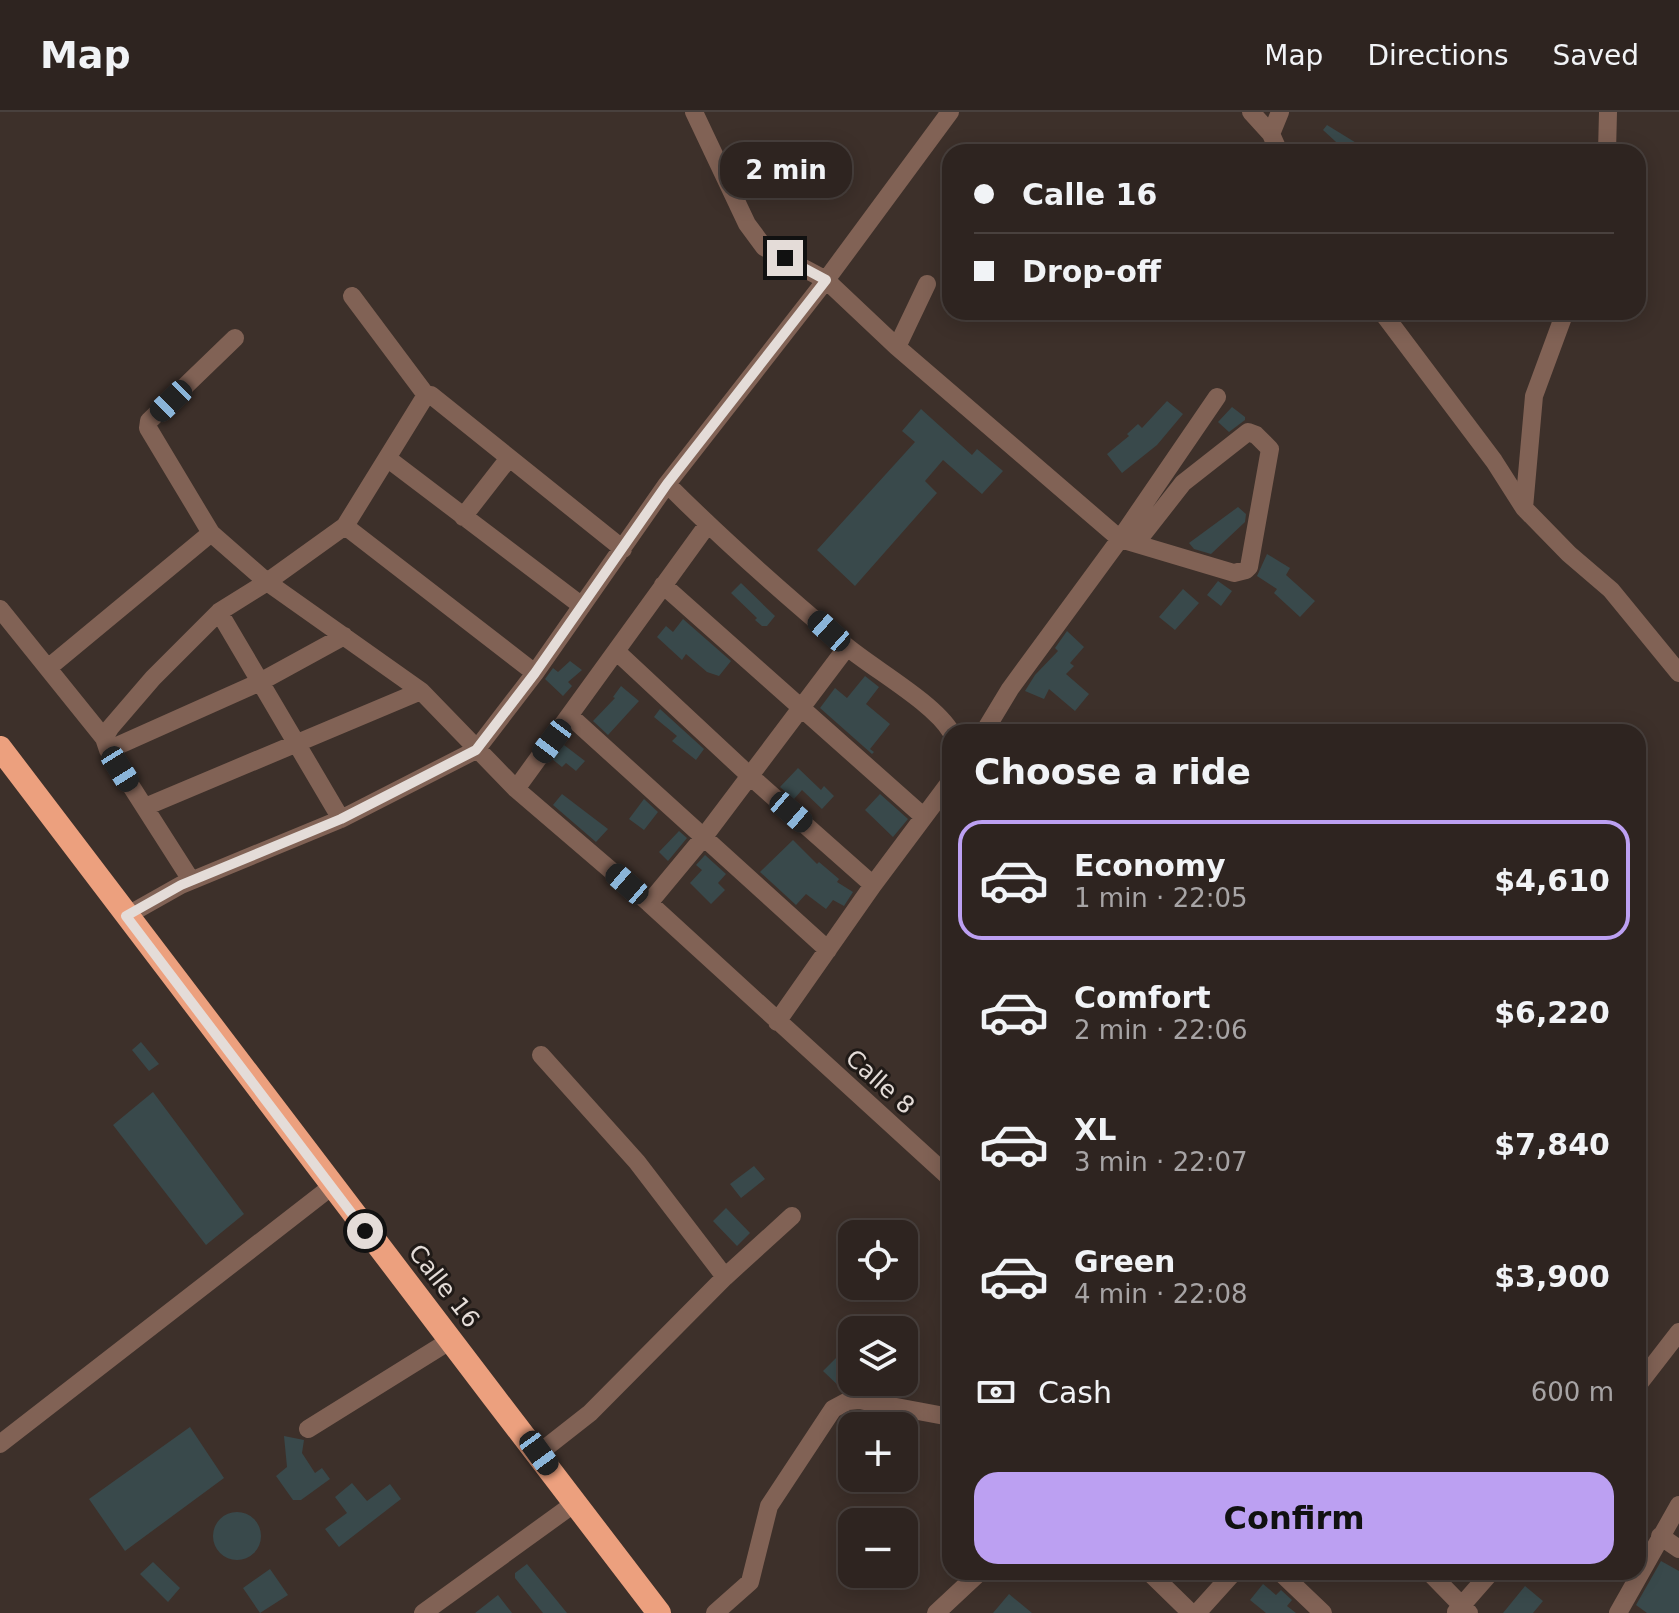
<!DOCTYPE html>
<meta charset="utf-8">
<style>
body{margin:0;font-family:"DejaVu Sans",sans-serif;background:#3a302d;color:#f1f3f6;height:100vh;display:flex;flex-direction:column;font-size:30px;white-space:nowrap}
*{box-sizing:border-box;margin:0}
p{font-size:26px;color:#a7a4a5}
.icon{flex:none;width:44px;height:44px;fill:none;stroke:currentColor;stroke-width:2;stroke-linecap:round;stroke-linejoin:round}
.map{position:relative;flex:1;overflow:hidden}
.panel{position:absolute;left:942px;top:612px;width:704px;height:856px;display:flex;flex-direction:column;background:#2e2420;border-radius:24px;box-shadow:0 4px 20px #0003,0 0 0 2px #49413e}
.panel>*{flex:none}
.top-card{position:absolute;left:942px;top:32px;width:704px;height:176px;border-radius:24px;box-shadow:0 4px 20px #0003,0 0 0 2px #49413e;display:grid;align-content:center;height:176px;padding:0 32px;background:#2e2420}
.tools{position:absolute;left:838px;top:1108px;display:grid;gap:16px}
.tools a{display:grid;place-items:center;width:80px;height:80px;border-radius:16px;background:#2e2420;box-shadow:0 4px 20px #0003,0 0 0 2px #49413e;font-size:40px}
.end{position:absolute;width:36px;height:36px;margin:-18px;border:10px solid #e4dcd8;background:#111;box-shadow:0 0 0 4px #111}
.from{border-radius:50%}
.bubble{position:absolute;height:56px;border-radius:24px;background:#2e2420;box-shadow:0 4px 20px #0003,0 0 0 2px #49413e;font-size:26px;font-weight:600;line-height:56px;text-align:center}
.car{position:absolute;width:24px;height:48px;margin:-24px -12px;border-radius:10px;box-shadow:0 0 6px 2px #0007;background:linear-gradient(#222 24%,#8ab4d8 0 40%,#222 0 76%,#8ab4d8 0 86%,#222 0)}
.top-card b{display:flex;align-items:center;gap:28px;height:76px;font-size:30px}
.top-card b+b{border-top:2px solid #49413e}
.top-card i{width:20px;height:20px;background:#f1f3f6}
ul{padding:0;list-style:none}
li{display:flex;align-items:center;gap:24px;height:120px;margin:0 16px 12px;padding:0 16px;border:4px solid transparent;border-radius:24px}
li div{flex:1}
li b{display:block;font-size:30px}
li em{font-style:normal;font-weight:600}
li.on{border-color:#bca0f2}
li>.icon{width:72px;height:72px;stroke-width:1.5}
h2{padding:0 32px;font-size:36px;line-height:96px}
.pay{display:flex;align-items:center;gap:20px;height:88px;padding:0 32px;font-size:30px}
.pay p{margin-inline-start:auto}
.button{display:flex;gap:16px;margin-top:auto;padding:16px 32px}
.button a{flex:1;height:92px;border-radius:24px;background:#bca0f2;color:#111;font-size:32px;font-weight:600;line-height:92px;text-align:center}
header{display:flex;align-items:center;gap:48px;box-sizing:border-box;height:112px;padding:0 40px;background:#2e2420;border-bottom:2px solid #49413e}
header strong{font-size:38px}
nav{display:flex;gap:44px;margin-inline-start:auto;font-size:28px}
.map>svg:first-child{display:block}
</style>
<header>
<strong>Map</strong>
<nav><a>Map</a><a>Directions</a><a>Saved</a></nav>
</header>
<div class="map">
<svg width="1679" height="1501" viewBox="0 0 1679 1501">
<rect width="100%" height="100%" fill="#3d302a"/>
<path fill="#39494b" d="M1327 13 1371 40H1347L1323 18Z
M1167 289 1183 302 1157 333 1122 361 1107 342 1129 324 1127 322 1138 312 1142 316Z
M1232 295 1245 305V308L1229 320 1218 310Z
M921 297 972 343 977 337 1003 359 982 382 943 348 925 369 937 381 855 474 817 438 915 330 902 319Z
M1238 395 1246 402 1245 410 1211 442 1194 437 1189 431Z
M1267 442 1290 456 1286 463 1315 489 1300 505 1274 481 1277 477 1257 464Z
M1218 469 1232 479 1221 494 1207 483Z
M741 471 775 504 767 514H762L755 508 757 506 731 481Z
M1183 477 1199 491 1175 518 1159 505Z
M683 507 731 549 719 564 707 560 686 542 682 548 657 525 666 514 673 520Z
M1067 519 1084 535 1070 551 1074 554 1066 562 1089 582 1075 599 1049 577 1044 587 1025 579 1035 563 1058 539 1055 536Z
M570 549 582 558 568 570 572 574 563 584 545 567 553 556 558 560Z
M865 564 879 575 866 592 890 612 870 637 874 640 872 642 820 596 835 576 847 586Z
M621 574 639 589 608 623 593 609 615 586 613 585Z
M660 597 704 637 696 648 672 629 677 624 654 605Z
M564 633 585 649 576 659 566 651 562 655 552 647Z
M798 656 821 678 824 674 834 684 822 697 802 678 794 687 780 675Z
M562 682 608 717 596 730 553 693Z
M880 682 908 707 893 725 865 698Z
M644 687 658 700 644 718 629 707Z
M679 719 687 726 668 749 659 740Z
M793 728 817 752 819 750 839 767 837 770 853 780 844 794 833 788 826 797 806 782 796 793 760 760Z
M705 743 726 762 718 771 725 778 711 792 690 771 702 758 696 753Z
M141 930 159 952 149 959 132 938Z
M153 980 244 1102 206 1133 113 1013Z
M754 1054 765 1067 741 1086 730 1072Z
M726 1096 750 1121 737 1134 713 1109Z
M838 1244 852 1257V1277L843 1278 823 1259Z
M190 1315 224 1366 125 1439 89 1387Z
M284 1324 304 1328 302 1341 315 1361 322 1356 330 1367 301 1388H293L276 1364 287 1355Z
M352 1371 367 1389 390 1372 401 1387 339 1435 325 1417 347 1401 335 1385Z
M213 1424a24 24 0 1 1 48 0a24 24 0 1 1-48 0Z
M1661 1449 1679 1459V1501H1647L1636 1493Z
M153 1450 180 1476 168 1490 140 1462Z
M527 1452 567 1501H543L515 1466V1461Z
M270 1457 288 1483 260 1501 243 1476Z
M1263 1472 1276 1483 1281 1478 1292 1488 1287 1494 1296 1501H1266L1250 1488Z
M1525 1474 1543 1489 1533 1501H1503Z
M1009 1482 1032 1501H993Z
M498 1483 512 1501H475Z"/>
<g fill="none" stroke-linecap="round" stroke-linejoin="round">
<path stroke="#816255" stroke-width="18" d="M694 0 747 112 764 135 826 168 897 235 1120 427 1234 461 1246 458 1249 455 1270 337 1256 323 1248 320 1183 371 1136 431
M1251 0 1271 22 1279 40
M1271 22 1280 0
M1607 40 1608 0
M352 184 426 283H431L623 437
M1382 200 1494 349 1524 396 1569 442 1611 478 1679 561
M235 226 149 309 148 316 211 421 267 470 421 579 516 677 649 791 950 1066
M897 235 927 172
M387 346 582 494
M667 372C724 429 785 483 846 534 875 558 934 591 951 620
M1524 396 1534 284 1565 200
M463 405 509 346
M345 414 535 561
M663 473 924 705
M0 497 104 626 108 638 191 768
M219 500 341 707
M616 539 750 664 873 773
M48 556 211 421
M570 604 828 838
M984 620 1010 577 1120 427 1217 285
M104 626 110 616 153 566 219 500 267 470 345 414 426 283
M108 638 260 570 344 524
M516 677 708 412
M145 695 421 579
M649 791 703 726 847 535
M126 804 181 773 341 707 476 638 535 561 667 372 826 168 950 0
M777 910 873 773 950 670
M541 943 637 1050 725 1165
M1638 1273 1679 1220
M308 1317 451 1228
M0 1332 331 1075
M539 1341 590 1301 725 1165 792 1104
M1660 1424 1679 1437
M1149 1460 1191 1501
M1280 1460 1323 1501
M1429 1460 1469 1501
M1456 1500 1491 1460
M423 1501 575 1391
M715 1501 750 1470 769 1394 833 1297 848 1289 859 1288 950 1305
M936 1501 980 1460
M1197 1501 1234 1460
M1618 1501 1679 1393"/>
<path stroke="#eca07e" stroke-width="24" d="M0 636C218 926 439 1213 659 1501"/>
</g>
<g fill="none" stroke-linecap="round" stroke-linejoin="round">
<path stroke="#e4dcd8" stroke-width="10" d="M365 1119 126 804 181 773 341 707 476 638 535 561 667 372 826 168 785 146"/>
</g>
<g text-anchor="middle" stroke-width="6" stroke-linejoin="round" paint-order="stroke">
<g font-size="24" fill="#e4dcd8" stroke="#201a17">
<text transform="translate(880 970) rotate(42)" y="8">Calle 8</text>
<text transform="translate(444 1174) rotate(52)" y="8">Calle 16</text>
</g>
</g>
</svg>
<div class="tools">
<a><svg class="icon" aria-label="locate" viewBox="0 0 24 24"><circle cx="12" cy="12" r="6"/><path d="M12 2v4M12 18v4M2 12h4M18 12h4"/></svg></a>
<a><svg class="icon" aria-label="layers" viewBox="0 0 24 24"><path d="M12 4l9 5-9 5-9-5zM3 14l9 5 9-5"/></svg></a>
<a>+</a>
<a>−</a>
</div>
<i class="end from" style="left:365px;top:1119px"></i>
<i class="end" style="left:785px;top:146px"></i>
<div class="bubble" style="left:720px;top:30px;width:132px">2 min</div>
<i class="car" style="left:171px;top:289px;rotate:226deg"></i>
<i class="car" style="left:829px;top:519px;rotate:312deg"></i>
<i class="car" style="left:552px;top:629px;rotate:217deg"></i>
<i class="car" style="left:120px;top:657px;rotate:148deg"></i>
<i class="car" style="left:791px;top:700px;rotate:131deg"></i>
<i class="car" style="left:627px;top:772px;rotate:311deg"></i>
<i class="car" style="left:539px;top:1341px;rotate:144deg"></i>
<div class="top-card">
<b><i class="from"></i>Calle 16</b>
<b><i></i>Drop-off</b>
</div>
<section class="panel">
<h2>Choose a ride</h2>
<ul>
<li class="on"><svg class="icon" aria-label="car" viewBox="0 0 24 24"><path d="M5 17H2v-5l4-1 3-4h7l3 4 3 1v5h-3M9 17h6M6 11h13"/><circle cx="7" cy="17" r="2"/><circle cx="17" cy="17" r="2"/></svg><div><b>Economy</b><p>1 min · 22:05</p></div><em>$4,610</em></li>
<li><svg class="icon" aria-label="car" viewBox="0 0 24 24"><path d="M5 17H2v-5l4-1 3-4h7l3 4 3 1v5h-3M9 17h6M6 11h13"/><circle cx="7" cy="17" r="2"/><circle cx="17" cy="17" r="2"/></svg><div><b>Comfort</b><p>2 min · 22:06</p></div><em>$6,220</em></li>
<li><svg class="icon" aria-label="car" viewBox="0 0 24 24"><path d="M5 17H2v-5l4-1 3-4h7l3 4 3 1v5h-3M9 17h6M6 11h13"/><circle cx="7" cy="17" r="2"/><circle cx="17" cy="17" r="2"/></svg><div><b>XL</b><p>3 min · 22:07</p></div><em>$7,840</em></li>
<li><svg class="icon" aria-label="car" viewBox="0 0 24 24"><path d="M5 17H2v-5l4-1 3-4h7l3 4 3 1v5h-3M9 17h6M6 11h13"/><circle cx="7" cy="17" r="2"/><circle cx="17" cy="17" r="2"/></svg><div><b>Green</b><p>4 min · 22:08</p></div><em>$3,900</em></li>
</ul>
<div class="pay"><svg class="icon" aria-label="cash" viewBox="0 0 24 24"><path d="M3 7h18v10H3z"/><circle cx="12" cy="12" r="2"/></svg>Cash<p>600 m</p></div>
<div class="button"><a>Confirm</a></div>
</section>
</div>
